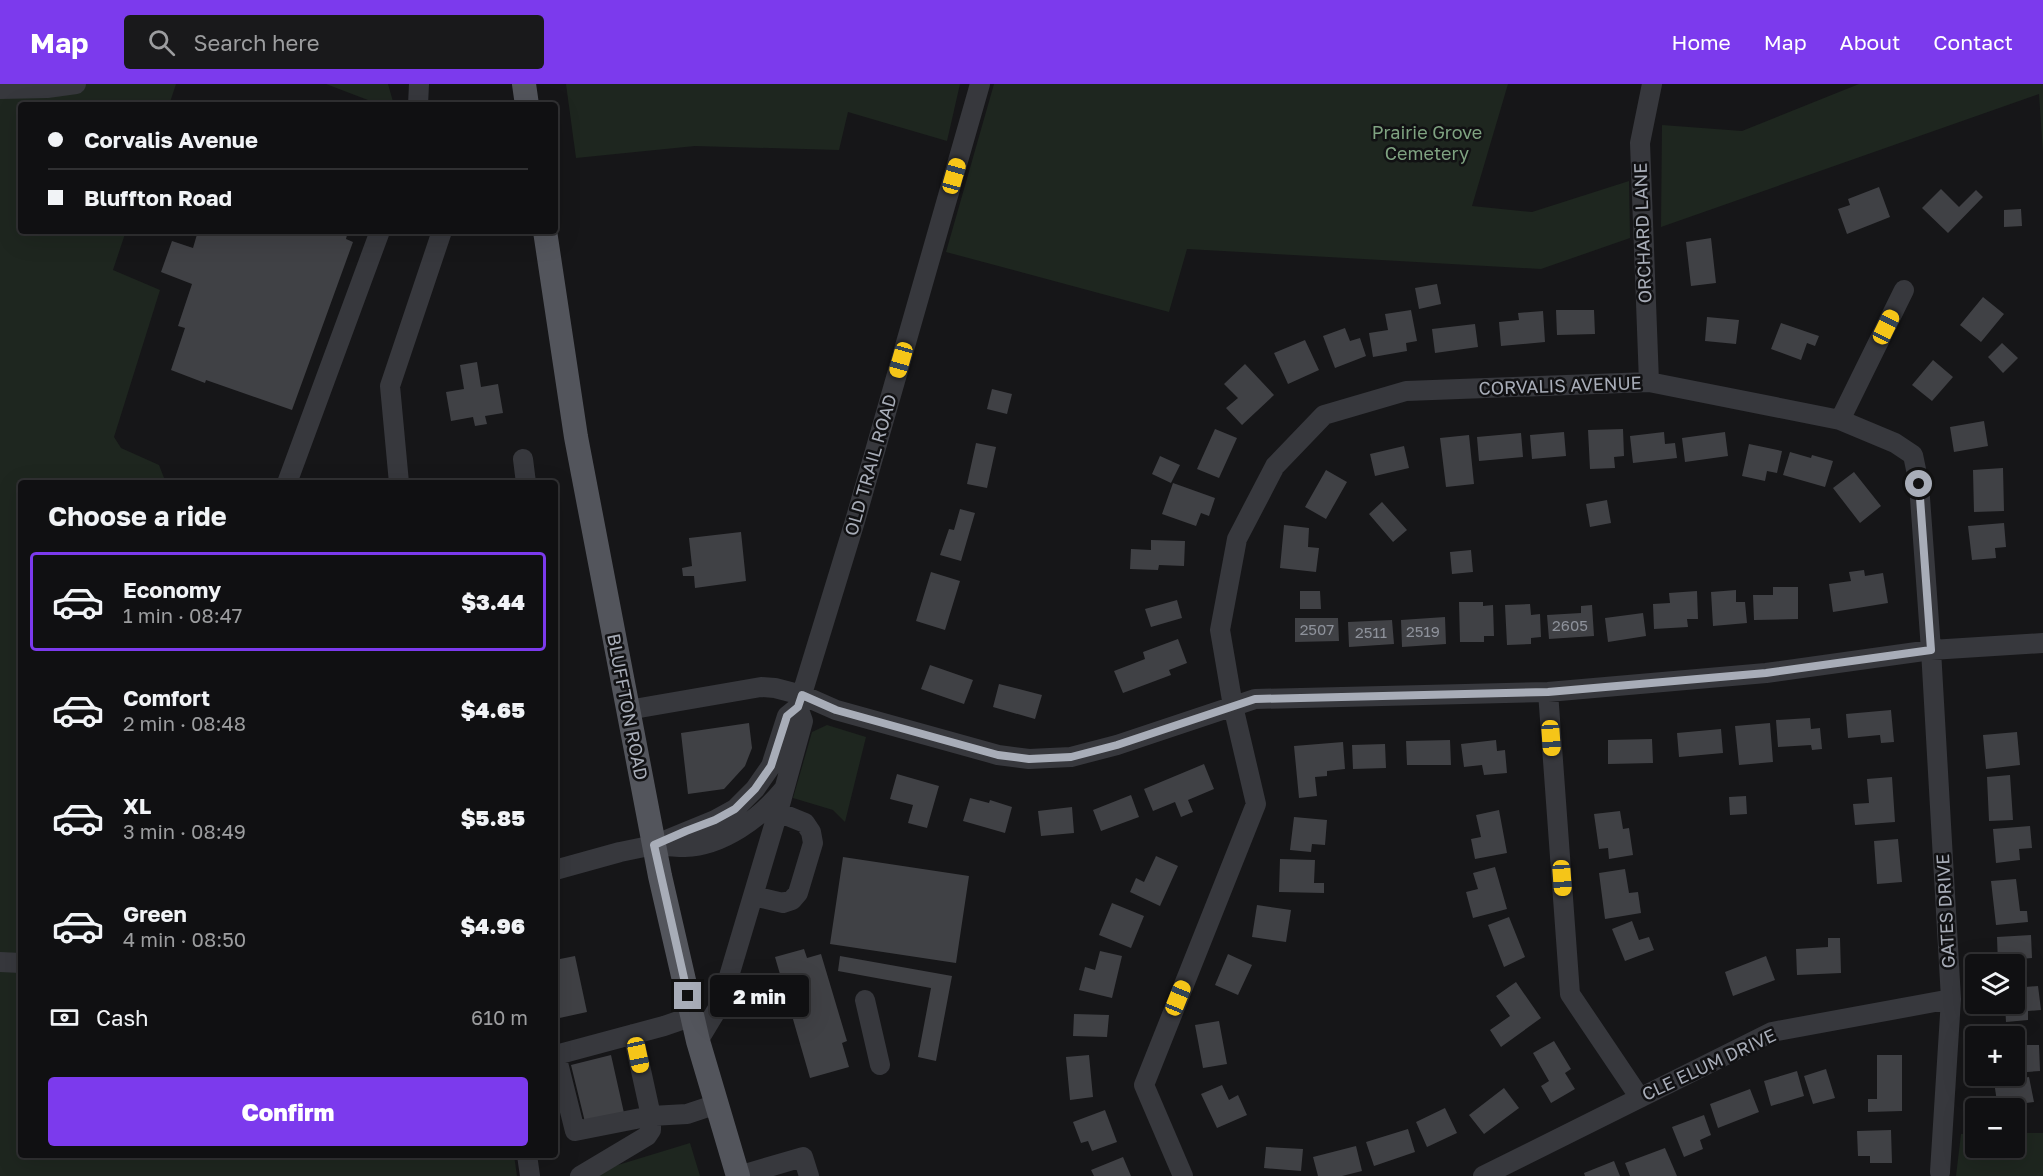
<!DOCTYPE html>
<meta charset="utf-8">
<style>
body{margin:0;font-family:"Golos Text",sans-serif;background:#19191b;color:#f1f3f6;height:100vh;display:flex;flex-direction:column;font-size:22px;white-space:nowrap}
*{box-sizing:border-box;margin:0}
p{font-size:20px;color:#9c9d9f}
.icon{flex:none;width:33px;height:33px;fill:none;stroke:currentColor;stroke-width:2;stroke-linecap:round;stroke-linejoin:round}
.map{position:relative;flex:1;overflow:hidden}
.drawer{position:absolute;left:18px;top:396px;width:540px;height:678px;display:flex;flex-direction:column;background:#101012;border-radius:6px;box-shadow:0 6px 24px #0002,0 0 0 2px #303032}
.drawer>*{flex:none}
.hud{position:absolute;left:18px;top:18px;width:540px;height:132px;border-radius:6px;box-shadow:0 6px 24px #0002,0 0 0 2px #303032;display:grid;align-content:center;height:132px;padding:0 30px;background:#101012}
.fabs{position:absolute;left:1965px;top:870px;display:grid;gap:12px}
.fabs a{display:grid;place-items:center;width:60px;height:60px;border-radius:6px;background:#101012;box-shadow:0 6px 24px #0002,0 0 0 2px #303032;font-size:30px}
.end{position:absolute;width:27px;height:27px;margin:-14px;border:8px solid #a8adb8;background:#111;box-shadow:0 0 0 3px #111}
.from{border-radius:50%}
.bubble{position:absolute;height:42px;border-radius:6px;background:#101012;box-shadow:0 6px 24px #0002,0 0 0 2px #303032;font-size:20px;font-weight:800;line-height:42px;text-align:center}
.car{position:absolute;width:18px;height:36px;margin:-18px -9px;border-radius:8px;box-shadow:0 0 4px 2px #0007;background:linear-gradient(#f5c518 24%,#345 0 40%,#f5c518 0 76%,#345 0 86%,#f5c518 0)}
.hud b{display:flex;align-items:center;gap:21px;height:57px;font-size:22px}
.hud b+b{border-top:2px solid #303032}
.hud i{width:15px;height:15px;background:#f1f3f6}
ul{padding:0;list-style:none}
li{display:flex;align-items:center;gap:18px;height:99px;margin:0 12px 9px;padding:0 18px;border:3px solid transparent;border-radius:6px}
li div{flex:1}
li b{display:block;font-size:22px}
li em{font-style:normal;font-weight:800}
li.on{border-color:#7c3aed}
li>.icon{width:54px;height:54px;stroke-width:1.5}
h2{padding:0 30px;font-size:27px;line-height:72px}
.pay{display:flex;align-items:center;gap:15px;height:66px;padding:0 30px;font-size:22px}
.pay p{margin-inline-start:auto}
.cta{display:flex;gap:12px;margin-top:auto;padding:12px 30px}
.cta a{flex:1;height:69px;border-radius:6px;background:#7c3aed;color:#fff;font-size:24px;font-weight:800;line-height:69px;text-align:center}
header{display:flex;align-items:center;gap:36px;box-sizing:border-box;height:84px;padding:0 30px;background:#7c3aed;color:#fff}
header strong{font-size:28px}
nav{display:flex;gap:33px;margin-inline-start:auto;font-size:21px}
.search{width:420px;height:54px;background:#19191b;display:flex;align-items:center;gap:15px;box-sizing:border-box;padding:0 21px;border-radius:6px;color:#9c9d9f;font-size:22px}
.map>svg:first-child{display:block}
</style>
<header>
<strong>Map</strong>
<div class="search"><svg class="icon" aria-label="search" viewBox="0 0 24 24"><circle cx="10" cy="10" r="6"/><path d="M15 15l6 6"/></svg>Search here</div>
<nav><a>Home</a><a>Map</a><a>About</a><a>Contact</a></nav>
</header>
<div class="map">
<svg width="2043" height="1092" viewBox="0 0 2043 1092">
<rect width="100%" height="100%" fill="#161618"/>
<path fill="#1e261f" d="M0 0H176L169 21H21V147H126L113 186 160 206 114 353 121 364 159 381 166 399H21V1071H514L517 1092H0Z
M326 0H388L394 21H381Z
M566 0H960L947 57 848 28 839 66 695 62 576 74Z
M994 0H1508L1472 122 1532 128 1629 97 1630 154 1541 185 1187 165 1169 228 946 168Z
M1859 0H2043V69L2039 10 1661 143 1662 41 1742 47Z
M827 641 866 653 845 738 833 726 793 714 812 648Z
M2015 1049H2043V1092H1956L1961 1050H1975L1976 1064H2014Z
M690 1059 700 1092H582Z"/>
<path fill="#404145" d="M1879 103 1890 133 1847 150 1838 125 1850 121 1848 115Z
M1941 105 1959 123 1976 106 1983 113 1948 149 1922 124Z
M2021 125 2022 142 2004 143V126Z
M198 147 211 149V147H348L346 155 353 158 292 326 206 296 205 299 171 286 185 244 178 242 192 200 161 188 172 157 193 164Z
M1711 154 1716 199 1691 202 1686 158Z
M1437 200 1441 220 1419 225 1415 204Z
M1983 213 2004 230 1981 258 1960 241Z
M1411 226 1417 257 1406 259 1407 267 1373 273 1369 249 1388 246 1385 230Z
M1556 226H1594L1595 250 1557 251Z
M1543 227 1545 258 1501 262 1499 238 1519 236 1518 229Z
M1707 233 1739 236 1736 260 1705 257Z
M1781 239 1819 252 1815 262 1807 259 1801 276 1771 265Z
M1475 240 1478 263 1435 269 1432 245Z
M1345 244 1350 257 1360 254 1366 272 1335 284 1323 252Z
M1305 256 1319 286 1288 300 1274 269Z
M2002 259 2018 274 2003 289 1988 273Z
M1933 276 1953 293 1932 317 1912 301Z
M477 278 481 303 498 300 503 329 485 332 487 340 475 342 473 333 451 337 446 308 464 305 460 281Z
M1245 280 1274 311 1242 341 1226 324 1238 314 1224 300Z
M992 305 1012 310 1007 330 987 325Z
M1984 337 1988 362 1954 368 1950 343Z
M1215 345 1237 354 1219 394 1197 385Z
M1623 345 1624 372 1614 373 1615 384 1590 385 1588 346Z
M1564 348 1566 372 1532 375 1530 351Z
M1664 348 1665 360 1675 359 1677 374 1633 379 1630 352Z
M1725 348 1728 372 1685 378 1682 354Z
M1521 349 1523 373 1479 377 1477 353Z
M1469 351 1474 400 1446 403 1440 354Z
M976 359 996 363 987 404 967 400Z
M1749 360 1782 367 1777 389 1767 387 1765 397 1742 392Z
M1404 362 1409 384 1375 392 1370 370Z
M1790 368 1811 374 1812 371 1833 377 1825 403 1783 391Z
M1160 372 1180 381 1171 399 1152 390Z
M2003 384 2004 427 1974 428 1973 386Z
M1326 386 1347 398 1326 435 1305 423Z
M1854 388 1881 422 1860 439 1833 404Z
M1173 399 1215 414 1209 432 1201 429 1196 442 1162 430Z
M1607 416 1611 439 1590 443 1586 420Z
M1382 418 1407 446 1393 458 1369 430Z
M960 425 975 429 961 477 940 471 949 445 954 446Z
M2004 439 2006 463 1995 464 1996 474 1972 476 1968 442Z
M1284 441 1309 444 1308 463 1319 464 1316 488 1280 484Z
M741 448 746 497 695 504 694 492H683L682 484 692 482 689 454Z
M1151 456 1185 457 1184 482 1159 481 1158 486 1130 485 1131 465 1151 466Z
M1471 466 1473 488 1452 490 1450 468Z
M1864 486 1865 492 1883 489 1888 519 1833 528 1829 500 1851 497 1849 488Z
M931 488 960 497 945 546 916 537Z
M1773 503H1798V535L1754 536 1753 511H1773Z
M1736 506V518H1745L1747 539 1713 542 1711 508Z
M1300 507H1320L1321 525H1300Z
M1697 507 1698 535H1687L1688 543 1654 545 1653 520 1670 519 1669 509Z
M1177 516 1182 534 1151 543 1145 525Z
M1459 518H1483V522L1493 521 1494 552H1484V558H1460Z
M1530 520 1531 531 1540 530 1541 553 1531 554V560L1507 561 1505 521Z
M1592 521 1594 552 1549 555 1547 531 1581 529V522Z
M1643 529 1646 552 1608 558 1605 534Z
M1445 533 1446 560 1402 563 1401 536Z
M1295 534H1338L1339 557 1295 558Z
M1392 536 1394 560 1349 563 1348 538Z
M1178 555 1187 579 1169 586 1171 591 1123 609 1114 587 1145 575 1143 568Z
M930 581 973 596 964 620 921 605Z
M999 600 1042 611 1035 635 993 623Z
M1891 626 1894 658 1881 659 1880 651 1848 654 1846 630Z
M1810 634 1811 645 1820 644 1822 665 1812 666 1811 661 1778 663 1776 636Z
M749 639 752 664 745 682 724 705 688 710 681 649Z
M1770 639 1773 678 1739 681 1735 642Z
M1721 645 1723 669 1679 673 1677 649Z
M2017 648 2020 681 1986 685 1983 651Z
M1652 655 1653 679 1608 680V656Z
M1450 656 1451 681H1407L1406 657Z
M1496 656 1497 667 1505 666 1507 689 1484 691 1482 681 1464 683 1461 660Z
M1343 658 1345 685 1327 687V692L1315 693 1317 712 1299 714 1294 662Z
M1385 660 1386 684 1353 685 1352 661Z
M1204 680 1214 705 1188 716 1193 728 1181 733 1175 718 1153 727 1144 705Z
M897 690 939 702 927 744 908 739 913 721 890 715Z
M2010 691 2013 736 1989 737 1987 693Z
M1892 693 1895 738 1855 741 1853 720 1869 719 1867 695Z
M1131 711 1139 733 1101 747 1093 726Z
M1746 712 1747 730 1730 731 1729 713Z
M970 714 989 719 990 716 1012 723 1005 749 963 737Z
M1072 723 1074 749 1041 752 1038 727Z
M1499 726 1507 769 1475 775 1471 755 1481 753 1476 731Z
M1620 727 1623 745 1629 744 1633 771 1609 775 1608 764 1599 765 1594 730Z
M1294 733 1327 736 1325 761 1312 760 1311 768 1290 766Z
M2030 742 2032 764 2019 765 2020 776 1996 779 1993 745Z
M1898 755 1902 798 1877 800 1874 757Z
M1156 772 1178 782 1160 822 1130 808 1136 794 1144 798Z
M843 773 969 792 956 879 830 860Z
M1280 775 1315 776 1314 799H1324V809L1279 808Z
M1495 783 1507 825 1473 834 1466 808 1478 805 1473 789Z
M1625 785 1629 809 1638 808 1641 829 1605 835 1599 789Z
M2016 795 2020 827H2027L2028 838 1996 841 1991 797Z
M1112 819 1144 832 1131 864 1099 851Z
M1257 821 1291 826 1286 858 1252 853Z
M1509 833 1525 873 1504 883 1488 841Z
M1632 837 1639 856 1649 853 1654 866 1625 877 1612 845Z
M2031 851 2032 874 2020 875 2021 885 2014 886V880H1998L1997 853Z
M1828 854H1840L1841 889 1797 891 1796 865 1828 863Z
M804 865 807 874 821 870 847 957 842 959 849 983 810 994 775 873Z
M1100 867 1122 872 1112 914 1079 906 1085 883 1095 886Z
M1228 870 1252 881 1238 911 1215 901Z
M575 872 587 928 555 935V876Z
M840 872 952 892 936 977 918 973 931 904 838 887Z
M1766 872 1775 896 1733 912 1725 888Z
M1516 898 1541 934 1501 963 1490 946 1510 932 1496 912Z
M2038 902 2041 926 2028 927V936L2006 938 2005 920H2014V904Z
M1074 930 1109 931 1107 953 1073 952Z
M1219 937 1227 980 1203 984 1195 941Z
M2026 944 2027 961H2039L2040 987 2014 989V952H2002V945Z
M1554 957 1571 985 1565 989 1575 1005 1551 1019 1541 1002 1549 997 1533 969Z
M611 971 624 1029 585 1038 571 981Z
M1089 971 1093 1013 1070 1016 1066 973Z
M1877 971H1902V1027L1868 1028V1015H1877Z
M1826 985 1835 1014 1813 1020 1804 992Z
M1797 987 1804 1012 1771 1022 1764 997Z
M2029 993 2034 1018 2018 1020 2020 1030 2014 1031V1024H1998L1994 998Z
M1222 1001 1229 1016 1238 1011 1247 1031 1217 1044 1201 1010Z
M1504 1004 1519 1024 1484 1050 1469 1031Z
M1750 1005 1759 1028 1718 1044 1710 1020Z
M1445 1024 1457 1049 1427 1063 1416 1038Z
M1105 1026 1117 1058 1092 1067 1088 1057 1081 1059 1073 1038Z
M1704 1031 1711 1051 1700 1056 1703 1065 1684 1073 1672 1043Z
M1408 1045 1415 1068 1374 1082 1366 1058Z
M1891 1046 1892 1079H1870V1072H1858L1857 1047Z
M1356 1062 1362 1087 1342 1092H1318L1313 1073Z
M1266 1063 1303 1065 1301 1087 1264 1084Z
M1665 1064 1677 1092H1630L1625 1079Z
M1123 1073 1131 1092H1094L1091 1086Z
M1614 1077 1620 1092H1585L1584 1089Z"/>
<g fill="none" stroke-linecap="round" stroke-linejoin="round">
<path stroke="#37383d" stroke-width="20" d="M0 5 47 4 76 0
M418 21 419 0
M1649 298 1640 59 1652 0
M1840 336 1904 206
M523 375 526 399
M287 399 380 147
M399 399 390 302 442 147
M1548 608 1570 910 1640 1014
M628 626 761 603 775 604 802 611 836 626 998 671 1029 675 1071 673 1117 661 1255 615 1548 608 1766 589 1931 566 2043 559
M657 761C666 762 676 763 685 763 723 762 760 734 783 706
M555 786 620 768 654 761 715 736 735 725 755 705 771 682 787 632 798 623
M753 812 783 819 792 816 798 809 813 759 811 748 805 739 778 728
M0 878 21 879
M865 916 880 981
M693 932 664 942 556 971 575 1047 651 1032 687 1030 717 1020
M698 957 721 919 778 728 803 637 798 623 855 437 980 0
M527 1071 530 1092
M580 1092 647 1052 651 1046V1032L633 950
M738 1092 803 1073 809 1092
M1183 1092 1144 1001 1256 720 1233 622 1220 546 1237 455 1275 382 1324 331 1406 307 1649 298 1840 336 1895 359 1913 371 1919 400 1931 566 1951 915 1940 1088
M1483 1092 1772 948 1951 915"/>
<path stroke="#53555c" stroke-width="24" d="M524 0 527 21
M545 147 576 353 660 792 698 957 738 1092"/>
</g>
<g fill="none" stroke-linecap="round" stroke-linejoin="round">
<path stroke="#a8adb8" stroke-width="8" d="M688 912 654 761 686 747 715 736 735 725 755 705 771 682 787 632 798 623 802 611 836 626 998 671 1029 675 1071 673 1117 661 1255 615 1548 608 1766 589 1931 566 1919 400"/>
</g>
<g text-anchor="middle" stroke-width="5" stroke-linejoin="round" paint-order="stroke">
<g font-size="15" fill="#8e929b">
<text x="1570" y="547">2605</text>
<text x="1317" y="551">2507</text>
<text x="1423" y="553">2519</text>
<text x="1371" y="554">2511</text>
</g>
<g font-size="18" fill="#7fa381" stroke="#111113">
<text x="1427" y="55">Prairie Grove<tspan x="1427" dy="21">Cemetery</tspan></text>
</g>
<g font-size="18" fill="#a8adb8" stroke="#111113">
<text transform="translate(1643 149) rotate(-92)" y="6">ORCHARD LANE</text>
<text transform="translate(1560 302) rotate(-2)" y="6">CORVALIS AVENUE</text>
<text transform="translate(871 381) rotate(-74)" y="6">OLD TRAIL ROAD</text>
<text transform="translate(627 623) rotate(79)" y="6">BLUFFTON ROAD</text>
<text transform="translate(1946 827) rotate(-93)" y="6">GATES DRIVE</text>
<text transform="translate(1709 981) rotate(-25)" y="6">CLE ELUM DRIVE</text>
</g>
</g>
</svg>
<div class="fabs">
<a><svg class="icon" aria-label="layers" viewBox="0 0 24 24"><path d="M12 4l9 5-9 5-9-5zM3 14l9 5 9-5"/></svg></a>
<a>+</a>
<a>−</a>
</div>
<i class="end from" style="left:1919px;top:400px"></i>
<i class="end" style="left:688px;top:912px"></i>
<div class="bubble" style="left:710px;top:891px;width:99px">2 min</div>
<i class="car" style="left:954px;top:92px;rotate:16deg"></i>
<i class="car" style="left:1886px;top:243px;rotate:26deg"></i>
<i class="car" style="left:901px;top:276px;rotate:196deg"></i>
<i class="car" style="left:1551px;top:654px;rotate:176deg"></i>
<i class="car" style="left:1562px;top:794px;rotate:176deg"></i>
<i class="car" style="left:1178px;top:914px;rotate:22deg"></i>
<i class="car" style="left:638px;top:971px;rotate:168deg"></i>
<div class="hud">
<b><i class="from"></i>Corvalis Avenue</b>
<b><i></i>Bluffton Road</b>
</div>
<section class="drawer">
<h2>Choose a ride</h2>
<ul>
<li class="on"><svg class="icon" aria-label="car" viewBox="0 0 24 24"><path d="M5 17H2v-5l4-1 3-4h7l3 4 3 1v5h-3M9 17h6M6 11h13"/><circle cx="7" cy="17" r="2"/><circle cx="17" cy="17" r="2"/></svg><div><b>Economy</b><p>1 min · 08:47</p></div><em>$3.44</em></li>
<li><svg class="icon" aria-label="car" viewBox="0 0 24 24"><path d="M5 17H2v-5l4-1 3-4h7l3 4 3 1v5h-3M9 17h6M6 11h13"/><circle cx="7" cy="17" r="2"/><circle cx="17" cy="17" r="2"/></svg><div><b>Comfort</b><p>2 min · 08:48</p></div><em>$4.65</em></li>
<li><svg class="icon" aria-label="car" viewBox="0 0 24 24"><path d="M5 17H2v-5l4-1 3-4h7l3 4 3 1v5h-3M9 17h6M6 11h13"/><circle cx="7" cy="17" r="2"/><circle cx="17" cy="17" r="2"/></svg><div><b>XL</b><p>3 min · 08:49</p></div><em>$5.85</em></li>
<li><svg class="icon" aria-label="car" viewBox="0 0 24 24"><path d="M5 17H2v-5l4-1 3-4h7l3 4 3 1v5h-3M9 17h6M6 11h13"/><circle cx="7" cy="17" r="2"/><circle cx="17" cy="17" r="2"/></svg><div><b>Green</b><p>4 min · 08:50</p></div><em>$4.96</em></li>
</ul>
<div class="pay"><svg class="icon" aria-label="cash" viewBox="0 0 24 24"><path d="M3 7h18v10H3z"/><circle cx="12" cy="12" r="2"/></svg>Cash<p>610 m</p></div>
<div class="cta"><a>Confirm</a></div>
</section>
</div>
